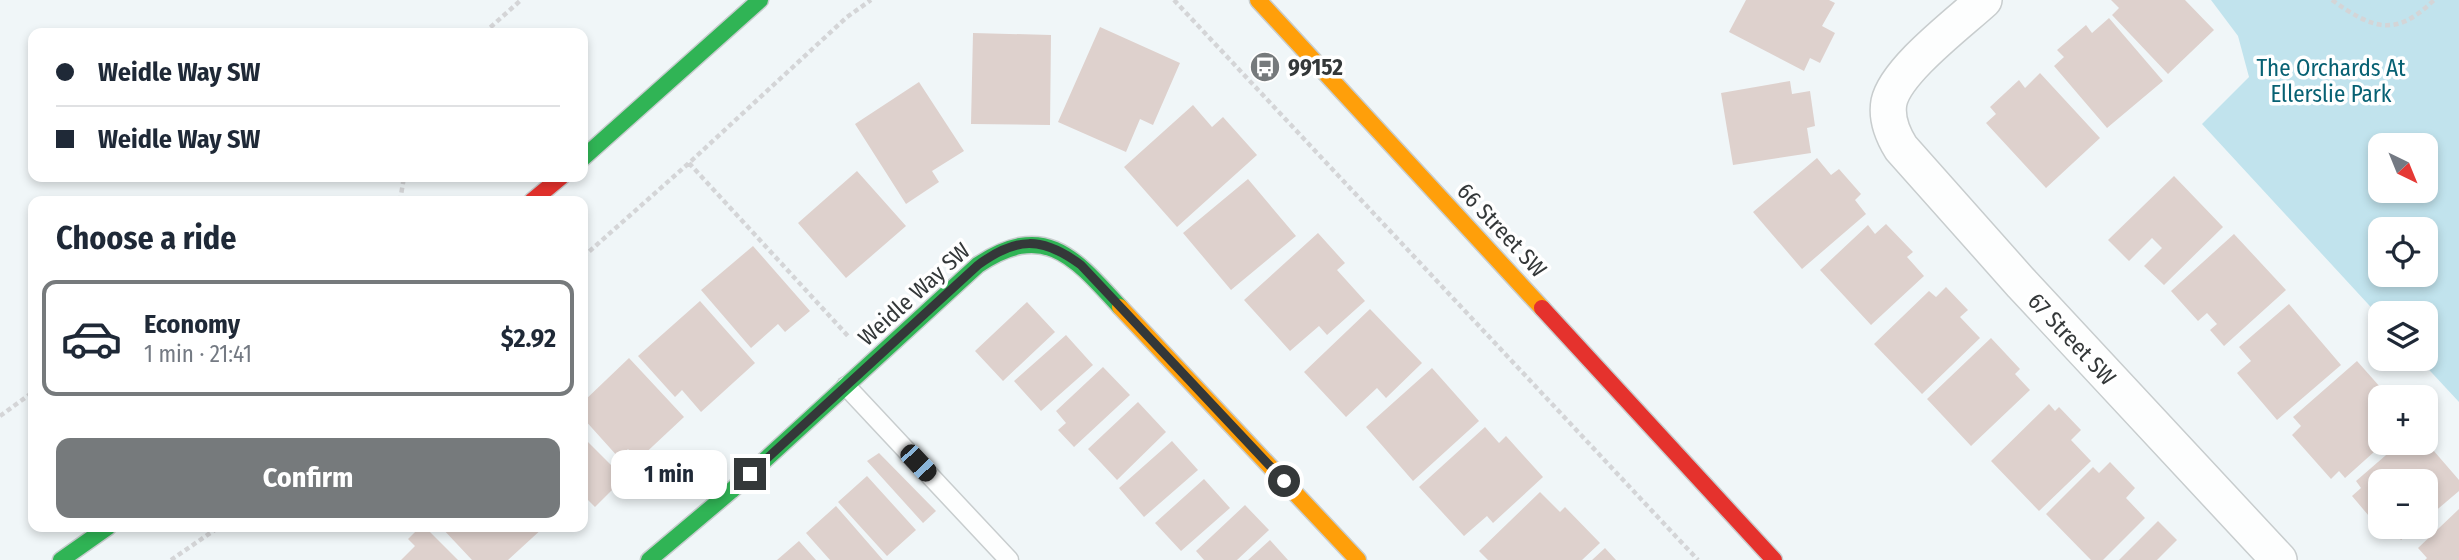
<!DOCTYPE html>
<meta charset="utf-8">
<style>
body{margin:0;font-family:"Fira Sans Condensed",sans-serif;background:#f2f2f3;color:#1f2937;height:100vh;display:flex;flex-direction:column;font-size:26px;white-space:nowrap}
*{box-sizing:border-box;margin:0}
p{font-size:23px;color:#747a83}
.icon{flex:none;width:38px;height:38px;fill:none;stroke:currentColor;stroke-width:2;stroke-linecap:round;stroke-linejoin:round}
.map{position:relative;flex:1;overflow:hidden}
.sheet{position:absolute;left:28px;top:196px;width:560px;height:336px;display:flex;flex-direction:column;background:#fff;border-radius:14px;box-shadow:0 4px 10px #0003}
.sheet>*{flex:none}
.hud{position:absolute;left:28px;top:28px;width:560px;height:154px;border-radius:14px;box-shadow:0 4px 10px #0003;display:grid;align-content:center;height:154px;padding:0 28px;background:#fff}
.needle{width:46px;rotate:137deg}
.tools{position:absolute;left:2368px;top:133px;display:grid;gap:14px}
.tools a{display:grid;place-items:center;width:70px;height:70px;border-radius:14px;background:#fff;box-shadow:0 4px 10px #0003;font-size:35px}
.end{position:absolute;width:32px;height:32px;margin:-16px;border:9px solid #343839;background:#fff;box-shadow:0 0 0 4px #fff}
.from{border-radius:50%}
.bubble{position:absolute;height:49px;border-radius:14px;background:#fff;box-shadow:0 4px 10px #0003;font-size:23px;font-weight:700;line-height:49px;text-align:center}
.car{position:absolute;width:21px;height:42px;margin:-21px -10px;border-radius:9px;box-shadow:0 0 5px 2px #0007;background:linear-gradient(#222 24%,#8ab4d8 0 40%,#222 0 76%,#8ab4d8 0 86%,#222 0)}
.hud b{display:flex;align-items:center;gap:24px;height:66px;font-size:26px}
.hud b+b{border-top:2px solid #e0e1e3}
.hud i{width:18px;height:18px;background:#1f2937}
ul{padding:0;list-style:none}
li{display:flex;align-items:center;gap:21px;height:116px;margin:0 14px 10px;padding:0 14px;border:4px solid transparent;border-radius:14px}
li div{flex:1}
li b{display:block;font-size:26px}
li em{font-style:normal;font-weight:700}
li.selected{border-color:#767a7c}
li>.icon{width:63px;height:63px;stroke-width:1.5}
h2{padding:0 28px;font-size:32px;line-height:84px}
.primary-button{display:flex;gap:14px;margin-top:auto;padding:14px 28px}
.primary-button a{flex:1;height:80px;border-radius:14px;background:#767a7c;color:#fff;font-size:28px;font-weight:700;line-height:80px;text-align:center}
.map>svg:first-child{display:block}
</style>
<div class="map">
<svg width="2459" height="560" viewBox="0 0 2459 560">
<rect width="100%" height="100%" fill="#f0f6f8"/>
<path fill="#c1e3ed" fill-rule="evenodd" d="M2211 0H2459V402L2419 359H2426V313H2380V317L2202 124 2249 77 2238 36ZM2380 145H2426V191H2380ZM2380 229H2426V275H2380Z"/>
<path fill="#ded1cd" d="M1746 0H1829L1835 3 1822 26 1835 33 1820 63 1810 58 1804 71 1729 32Z
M2111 0H2185L2214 30 2168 74 2112 15 2119 8Z
M2109 18 2163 81 2107 128 2054 66 2064 57 2057 50 2086 25 2092 33Z
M1100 27 1180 63 1153 125 1140 119 1126 152 1058 122Z
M973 33 1051 35 1050 125 971 124Z
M2040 73 2100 138 2046 188 1986 123 1996 114 1990 107 2019 80 2025 88Z
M1790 81 1792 94 1810 91 1815 126 1807 128 1811 153 1733 165 1721 93Z
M919 82 964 151 932 171 939 182 906 204 855 124Z
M1193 105 1212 127 1223 117 1257 155 1177 227 1124 167Z
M1817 158 1831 175 1839 169 1861 194 1855 200 1866 214 1802 269 1753 212Z
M857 171 906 226 846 278 798 223Z
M2174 176 2223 227 2164 285 2144 266 2162 248 2152 238 2129 261 2108 240Z
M1248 179 1296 236 1231 290 1183 233Z
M1886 224 1913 252 1907 257 1924 276 1871 325 1820 270 1868 225 1875 234Z
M1318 233 1345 263 1337 270 1365 301 1327 335 1319 326 1290 351 1244 300Z
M2234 234 2286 290 2224 346 2210 330 2217 324 2207 313 2198 321 2171 291Z
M753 246 810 311 785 332 778 324 751 348 701 290Z
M1946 287 1968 310 1960 317 1980 338 1922 394 1874 344 1929 291 1936 297Z
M700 301 755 363 701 412 682 390 675 397 638 356Z
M1027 302 1055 332 1003 381 975 351Z
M2289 304 2341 365 2277 420 2237 373 2251 361 2239 347Z
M1370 309 1422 363 1386 398 1377 388 1346 417 1304 372Z
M1066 335 1093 365 1041 411 1014 381Z
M1991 338 2020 369 2015 374 2030 390 1971 446 1927 399Z
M629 358 684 417 638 460 628 449 619 458 583 418V402Z
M2357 361 2389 397H2380V443H2384L2345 478 2339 471 2331 479 2292 435 2301 426 2293 417Z
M1103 367 1130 395 1074 447 1058 430 1066 423 1056 411Z
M1432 368 1479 421 1413 481 1366 427Z
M1138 402 1166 432 1117 480 1088 449Z
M2049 404 2055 411 2059 407 2081 430 2071 440 2091 461 2039 511 1991 461Z
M1485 427 1499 443 1506 436 1543 477 1493 523 1487 516 1464 536 1419 487Z
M583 437 624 478 595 507 588 500 583 505Z
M1172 441 1198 470 1144 517 1119 488Z
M2400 443H2427L2459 480V491L2426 519V481H2380V517L2374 522 2352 496 2361 488 2356 481Z
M879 453 936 511 923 523 867 461Z
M2110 462 2135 488 2126 498 2145 518 2103 560H2091L2046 514 2093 467 2099 473Z
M867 476 916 530 887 556 838 502Z
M1204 479 1230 508 1181 551 1155 523Z
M1540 492 1560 512 1565 507 1600 543 1582 560H1488L1479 551Z
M1245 505 1269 530 1237 560H1204L1196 551Z
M836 506 883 560H830L806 533Z
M2459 509V560H2425L2427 558 2418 548Z
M2158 521 2177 540 2157 560H2119Z
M420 527H425L458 560H401L415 546 408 539Z
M441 527H544L508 560H472Z
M2390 527H2417L2401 540Z
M1270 540 1288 560H1248Z
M799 541 816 560H777Z
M1605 548 1616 560H1592Z"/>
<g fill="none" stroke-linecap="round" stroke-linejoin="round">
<g stroke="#c8cdce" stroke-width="21">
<path id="lane" d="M846 386 1009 560"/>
</g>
<g stroke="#c8cdce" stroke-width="38">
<path id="street" d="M1984 0C1959 23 1896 70 1889 102 1886 118 1893 135 1901 148L2022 284 2279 560"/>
</g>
<g stroke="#c8cdce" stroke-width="19">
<path id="fast" d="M583 158 760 0
M61 560 108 527
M649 560 731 491 978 265C1045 220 1075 258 1120 307"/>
</g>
<g stroke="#c8cdce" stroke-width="19">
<path id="slow" d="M1258 0 1542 308
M1120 307 1358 560"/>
</g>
<g stroke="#c8cdce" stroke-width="19">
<path id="jam" d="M532 201 561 177
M1542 308 1774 560"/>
</g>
<path stroke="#d4d5d7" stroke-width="4.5" stroke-dasharray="5 3.5" stroke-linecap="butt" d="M1174 0 1698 560
M2332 0C2373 29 2395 38 2434 0
M484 33 521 0
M689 163 848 336
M400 201 404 177
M583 257 689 163 847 17 871 0
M0 416 33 392
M171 560 219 527"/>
<use href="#lane" stroke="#fdfefe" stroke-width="18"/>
<use href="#street" stroke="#fdfefe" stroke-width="35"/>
<use href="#fast" stroke="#30b455" stroke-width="16"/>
<use href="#slow" stroke="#ff9f0a" stroke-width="16"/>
<use href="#jam" stroke="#e5322d" stroke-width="16"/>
</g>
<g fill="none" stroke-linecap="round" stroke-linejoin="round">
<path stroke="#343839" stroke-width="9" d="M750 474 978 265C1016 237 1042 236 1081 265L1284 481"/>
</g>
<defs>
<g id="bus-disc" transform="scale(1.575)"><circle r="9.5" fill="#767a7c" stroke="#fff"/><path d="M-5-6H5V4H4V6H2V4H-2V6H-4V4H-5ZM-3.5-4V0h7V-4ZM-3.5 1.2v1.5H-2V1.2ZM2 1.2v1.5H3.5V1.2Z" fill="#fff"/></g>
</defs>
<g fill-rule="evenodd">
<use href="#bus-disc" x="1265" y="67"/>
</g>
<g text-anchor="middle" stroke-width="7" stroke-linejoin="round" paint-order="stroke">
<g font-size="23" font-weight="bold" fill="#343839" stroke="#fff" text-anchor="start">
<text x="1288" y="75">99152</text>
</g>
<g font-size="23" fill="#076173" stroke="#fff">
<text x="2331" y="76">The Orchards At<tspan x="2331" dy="26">Ellerslie Park</tspan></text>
</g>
<g font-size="23" fill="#343839" stroke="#fff">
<text transform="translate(1502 230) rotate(47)" y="8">66 Street SW</text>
<text transform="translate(914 294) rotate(-42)" y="8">Weidle Way SW</text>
<text transform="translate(2072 339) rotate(47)" y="8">67 Street SW</text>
</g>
</g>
</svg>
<div class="tools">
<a><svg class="needle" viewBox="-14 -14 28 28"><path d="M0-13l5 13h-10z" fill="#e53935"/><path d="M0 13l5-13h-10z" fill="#747a83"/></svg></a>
<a><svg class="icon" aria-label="locate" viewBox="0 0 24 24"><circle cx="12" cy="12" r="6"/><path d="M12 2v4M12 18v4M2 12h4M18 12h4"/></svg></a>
<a><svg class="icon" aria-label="layers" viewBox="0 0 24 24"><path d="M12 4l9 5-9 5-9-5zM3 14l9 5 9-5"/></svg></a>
<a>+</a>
<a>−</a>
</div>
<i class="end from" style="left:1284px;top:481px"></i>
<i class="end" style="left:750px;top:474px"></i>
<div class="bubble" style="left:611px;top:450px;width:116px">1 min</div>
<i class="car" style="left:918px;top:463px;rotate:137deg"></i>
<div class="hud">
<b><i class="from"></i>Weidle Way SW</b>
<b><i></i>Weidle Way SW</b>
</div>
<section class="sheet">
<h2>Choose a ride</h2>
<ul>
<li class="selected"><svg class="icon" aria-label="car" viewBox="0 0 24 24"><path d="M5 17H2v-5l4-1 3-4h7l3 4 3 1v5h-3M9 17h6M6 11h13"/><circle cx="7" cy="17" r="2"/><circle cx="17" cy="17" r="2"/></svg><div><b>Economy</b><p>1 min · 21:41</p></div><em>$2.92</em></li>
</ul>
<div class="primary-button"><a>Confirm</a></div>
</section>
</div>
